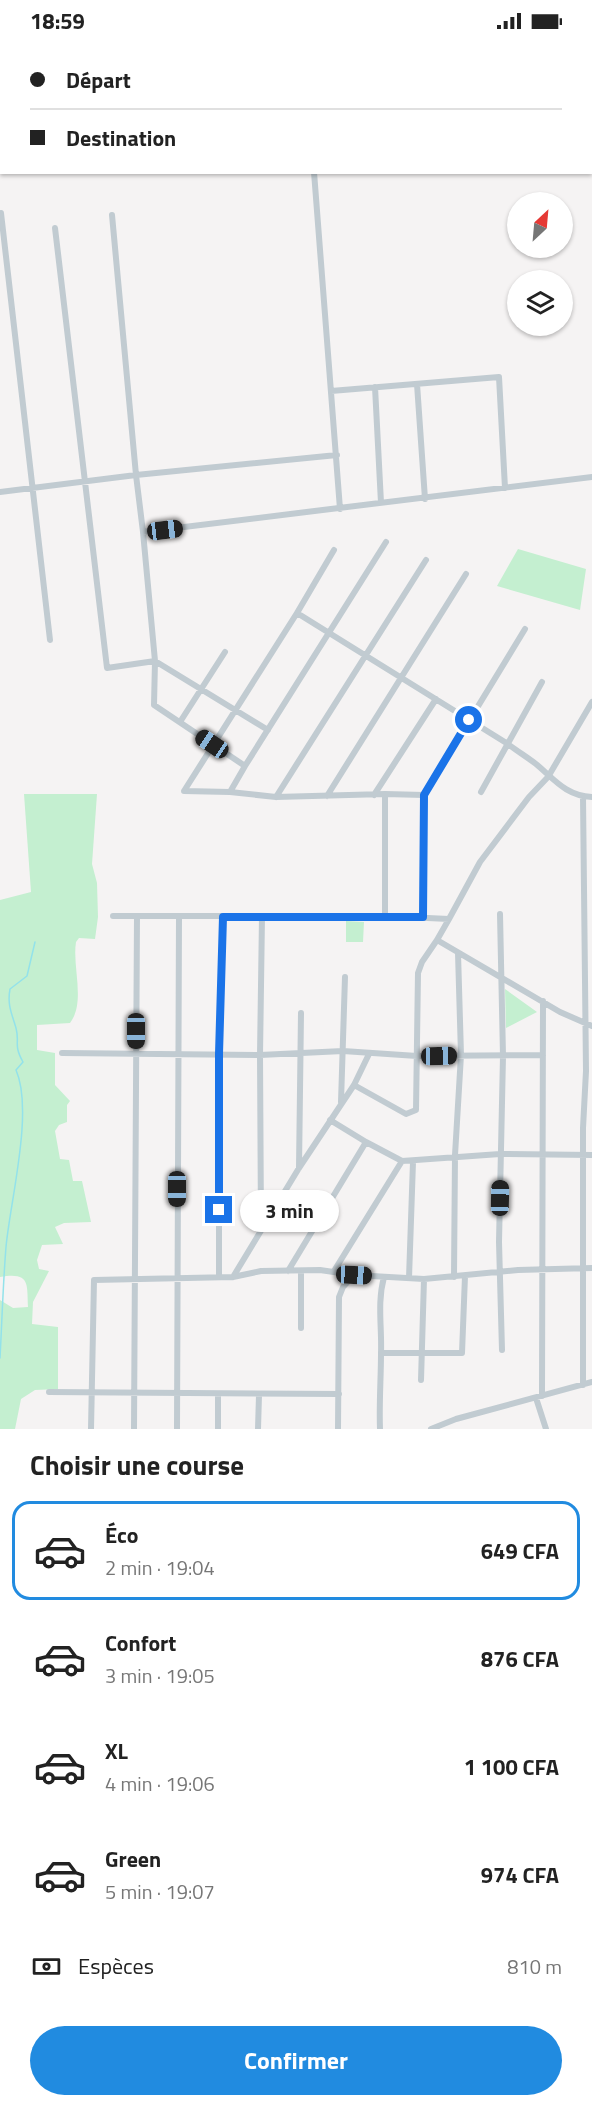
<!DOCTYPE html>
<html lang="fr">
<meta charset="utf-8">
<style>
body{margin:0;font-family:"Titillium Web",sans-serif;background:#f2f2f2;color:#222;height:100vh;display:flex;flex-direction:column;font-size:22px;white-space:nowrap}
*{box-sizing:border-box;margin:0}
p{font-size:20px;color:#767676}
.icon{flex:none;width:33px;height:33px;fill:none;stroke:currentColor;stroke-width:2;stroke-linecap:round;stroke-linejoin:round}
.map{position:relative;height:1387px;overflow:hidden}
.side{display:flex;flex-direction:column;background:#fff;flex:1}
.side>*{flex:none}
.banner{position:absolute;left:0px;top:0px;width:592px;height:132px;box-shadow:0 2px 4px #0004;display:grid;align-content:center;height:132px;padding:0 30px;background:#fff}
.needle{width:39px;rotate:26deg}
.tools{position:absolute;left:507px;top:150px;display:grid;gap:12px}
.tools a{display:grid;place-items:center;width:66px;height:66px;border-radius:50%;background:#fff;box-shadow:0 2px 4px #0004;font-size:30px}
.end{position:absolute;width:27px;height:27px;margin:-14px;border:8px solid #1a73e8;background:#fff;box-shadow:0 0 0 3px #fff}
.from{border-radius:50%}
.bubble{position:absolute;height:42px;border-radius:21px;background:#fff;box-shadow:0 2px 4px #0004;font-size:20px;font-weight:700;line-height:42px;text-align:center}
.car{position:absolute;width:18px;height:36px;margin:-18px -9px;border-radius:8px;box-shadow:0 0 4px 2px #0007;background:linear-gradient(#222 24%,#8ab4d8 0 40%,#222 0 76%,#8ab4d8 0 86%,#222 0)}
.banner b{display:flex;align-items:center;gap:21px;height:57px;font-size:22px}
.banner b+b{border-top:2px solid #e0e0e0}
.banner i{width:15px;height:15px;background:#222}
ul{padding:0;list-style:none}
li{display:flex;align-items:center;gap:18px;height:99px;margin:0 12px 9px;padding:0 18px;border:3px solid transparent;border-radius:18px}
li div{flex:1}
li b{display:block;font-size:22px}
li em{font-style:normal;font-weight:700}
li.selected{border-color:#218be0}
li>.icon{width:54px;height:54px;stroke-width:1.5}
h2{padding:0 30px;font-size:27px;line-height:72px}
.pay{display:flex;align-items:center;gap:15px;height:66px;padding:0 30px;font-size:22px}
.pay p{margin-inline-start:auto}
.button{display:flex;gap:12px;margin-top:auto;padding:12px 30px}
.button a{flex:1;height:69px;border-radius:36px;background:#218be0;color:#fff;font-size:24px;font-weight:700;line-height:69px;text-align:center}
.status{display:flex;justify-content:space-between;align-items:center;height:42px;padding:0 30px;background:#fff;direction:ltr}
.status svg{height:16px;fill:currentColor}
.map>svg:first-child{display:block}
</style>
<div class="status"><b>18:59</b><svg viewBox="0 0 49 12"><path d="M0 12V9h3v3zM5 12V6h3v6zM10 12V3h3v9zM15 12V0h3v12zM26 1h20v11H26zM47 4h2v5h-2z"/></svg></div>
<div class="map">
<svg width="592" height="1387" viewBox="0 0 592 1387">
<rect width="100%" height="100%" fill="#f5f3f3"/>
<path fill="#c4efd0" d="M518 507 586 527 580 568 497 544Z
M24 752H97L92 822 97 841 98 875 95 897 79 896 76 900C72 925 86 960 70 981L37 983V1008L55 1011V1043L70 1059 67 1063V1080L59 1083 55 1089 60 1117 69 1118 73 1139H82L91 1180 64 1181 55 1185 63 1202 42 1203 37 1218 39 1227 49 1229 33 1260 32 1282 58 1285V1347L35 1348 21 1357 15 1387H0V1258L13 1266 28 1265C27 1241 30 1230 0 1235V858L31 850Z
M346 879 364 880 363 900H346Z
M505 947 537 970 506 986Z"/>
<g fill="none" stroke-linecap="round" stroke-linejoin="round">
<path stroke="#93e2ea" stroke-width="1.5" d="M0 1316C2 1279 3 1242 6 1205 10 1160 34 1069 16 1028L23 1020C13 1002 20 1001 16 986 12 972 7 963 10 947L27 934 35 900"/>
<path stroke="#c1cbd1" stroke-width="6" d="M304 0V2
M314 130 340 467
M1 171 50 598
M112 173 136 433 337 413
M55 186 107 626 155 619 154 663 245 724 230 750 276 755 385 752V874L449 877 437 898 560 970 592 984
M417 342 425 457
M375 345 381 461
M331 349 499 335 505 446
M0 450 136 433 143 490 592 435
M143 490 155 619 268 688
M297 571 334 508
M180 680 225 610
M245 724 386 500
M230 750 184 749 297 571 508 702C517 709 527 715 536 722 554 737 566 754 592 755
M481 750 542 640
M385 752 424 753
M374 753 436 657
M327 754 466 532
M276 755 426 518
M500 872 503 1014 499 1200 502 1308
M113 874H385
M423 875 424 753 525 587
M449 877 480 820 529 755 548 735 592 660
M62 1011 260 1013 343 1009 417 1014 543 1013
M354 1043 406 1072 416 1068 418 931 422 920 437 898
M341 1060 345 935
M402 1119 500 1112 592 1113
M299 1126 301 971
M261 1186 260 1013 262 874
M288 1229 366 1100 330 1078
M334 1229 402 1119 366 1100
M219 1235V1012L223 875
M233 1235 299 1126 354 1043 369 1012
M454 1235 455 1113 461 1013 458 911
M409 1236 413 1120
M301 1286V1229
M382 1311H462L465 1234
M421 1338 424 1237
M583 1343V1086L586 1029 583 755
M49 1350 339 1352
M218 1352V1387
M542 1354 543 959
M536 1356 546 1387
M91 1387 94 1238 233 1235 261 1229 320 1228 354 1233 424 1237 518 1228 592 1226
M134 1387 137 874
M177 1387 179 875
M258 1387 259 1353
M338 1387 339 1255 343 1245 354 1233
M380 1387C379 1361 381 1336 381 1311 382 1285 377 1261 384 1235
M431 1387 456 1377 592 1340"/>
</g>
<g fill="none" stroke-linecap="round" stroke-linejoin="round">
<path stroke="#1a73e8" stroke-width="8" d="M219 1168V1012L223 875H423L424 753 469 678"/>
</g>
</svg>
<div class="tools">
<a><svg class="needle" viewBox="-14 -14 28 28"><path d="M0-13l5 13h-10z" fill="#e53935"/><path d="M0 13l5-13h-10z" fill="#767676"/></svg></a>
<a><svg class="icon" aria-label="layers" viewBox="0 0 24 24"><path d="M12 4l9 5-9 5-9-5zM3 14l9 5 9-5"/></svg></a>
</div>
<i class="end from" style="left:469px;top:678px"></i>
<i class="end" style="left:219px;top:1168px"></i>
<div class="bubble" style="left:240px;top:1148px;width:99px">3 min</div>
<i class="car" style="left:165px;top:488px;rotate:83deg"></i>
<i class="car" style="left:212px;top:702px;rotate:304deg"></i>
<i class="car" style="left:136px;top:989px;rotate:180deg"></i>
<i class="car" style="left:439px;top:1014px;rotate:89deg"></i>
<i class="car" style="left:177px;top:1147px;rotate:180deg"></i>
<i class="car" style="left:500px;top:1156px;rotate:1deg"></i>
<i class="car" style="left:354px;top:1233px;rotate:93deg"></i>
<div class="banner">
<b><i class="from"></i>Départ</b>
<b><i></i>Destination</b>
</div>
</div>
<section class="side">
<h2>Choisir une course</h2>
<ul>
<li class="selected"><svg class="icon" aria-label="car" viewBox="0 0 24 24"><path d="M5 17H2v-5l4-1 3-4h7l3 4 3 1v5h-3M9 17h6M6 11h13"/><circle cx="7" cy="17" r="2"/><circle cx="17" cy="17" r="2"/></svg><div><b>Éco</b><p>2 min · 19:04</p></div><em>649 CFA</em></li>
<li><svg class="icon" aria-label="car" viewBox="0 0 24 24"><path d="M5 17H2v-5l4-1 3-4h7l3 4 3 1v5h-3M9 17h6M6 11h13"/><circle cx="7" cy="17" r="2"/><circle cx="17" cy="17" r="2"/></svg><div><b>Confort</b><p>3 min · 19:05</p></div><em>876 CFA</em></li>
<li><svg class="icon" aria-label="car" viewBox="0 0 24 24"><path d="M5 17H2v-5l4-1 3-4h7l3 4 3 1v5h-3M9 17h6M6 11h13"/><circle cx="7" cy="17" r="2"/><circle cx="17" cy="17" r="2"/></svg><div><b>XL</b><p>4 min · 19:06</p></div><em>1 100 CFA</em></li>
<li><svg class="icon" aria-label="car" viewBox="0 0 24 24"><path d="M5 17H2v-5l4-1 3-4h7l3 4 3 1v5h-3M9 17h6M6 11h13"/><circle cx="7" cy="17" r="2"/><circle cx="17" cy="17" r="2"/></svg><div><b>Green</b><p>5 min · 19:07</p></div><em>974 CFA</em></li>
</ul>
<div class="pay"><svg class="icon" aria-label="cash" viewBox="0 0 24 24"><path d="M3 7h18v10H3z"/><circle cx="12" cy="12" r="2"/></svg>Espèces<p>810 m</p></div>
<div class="button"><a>Confirmer</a></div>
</section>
